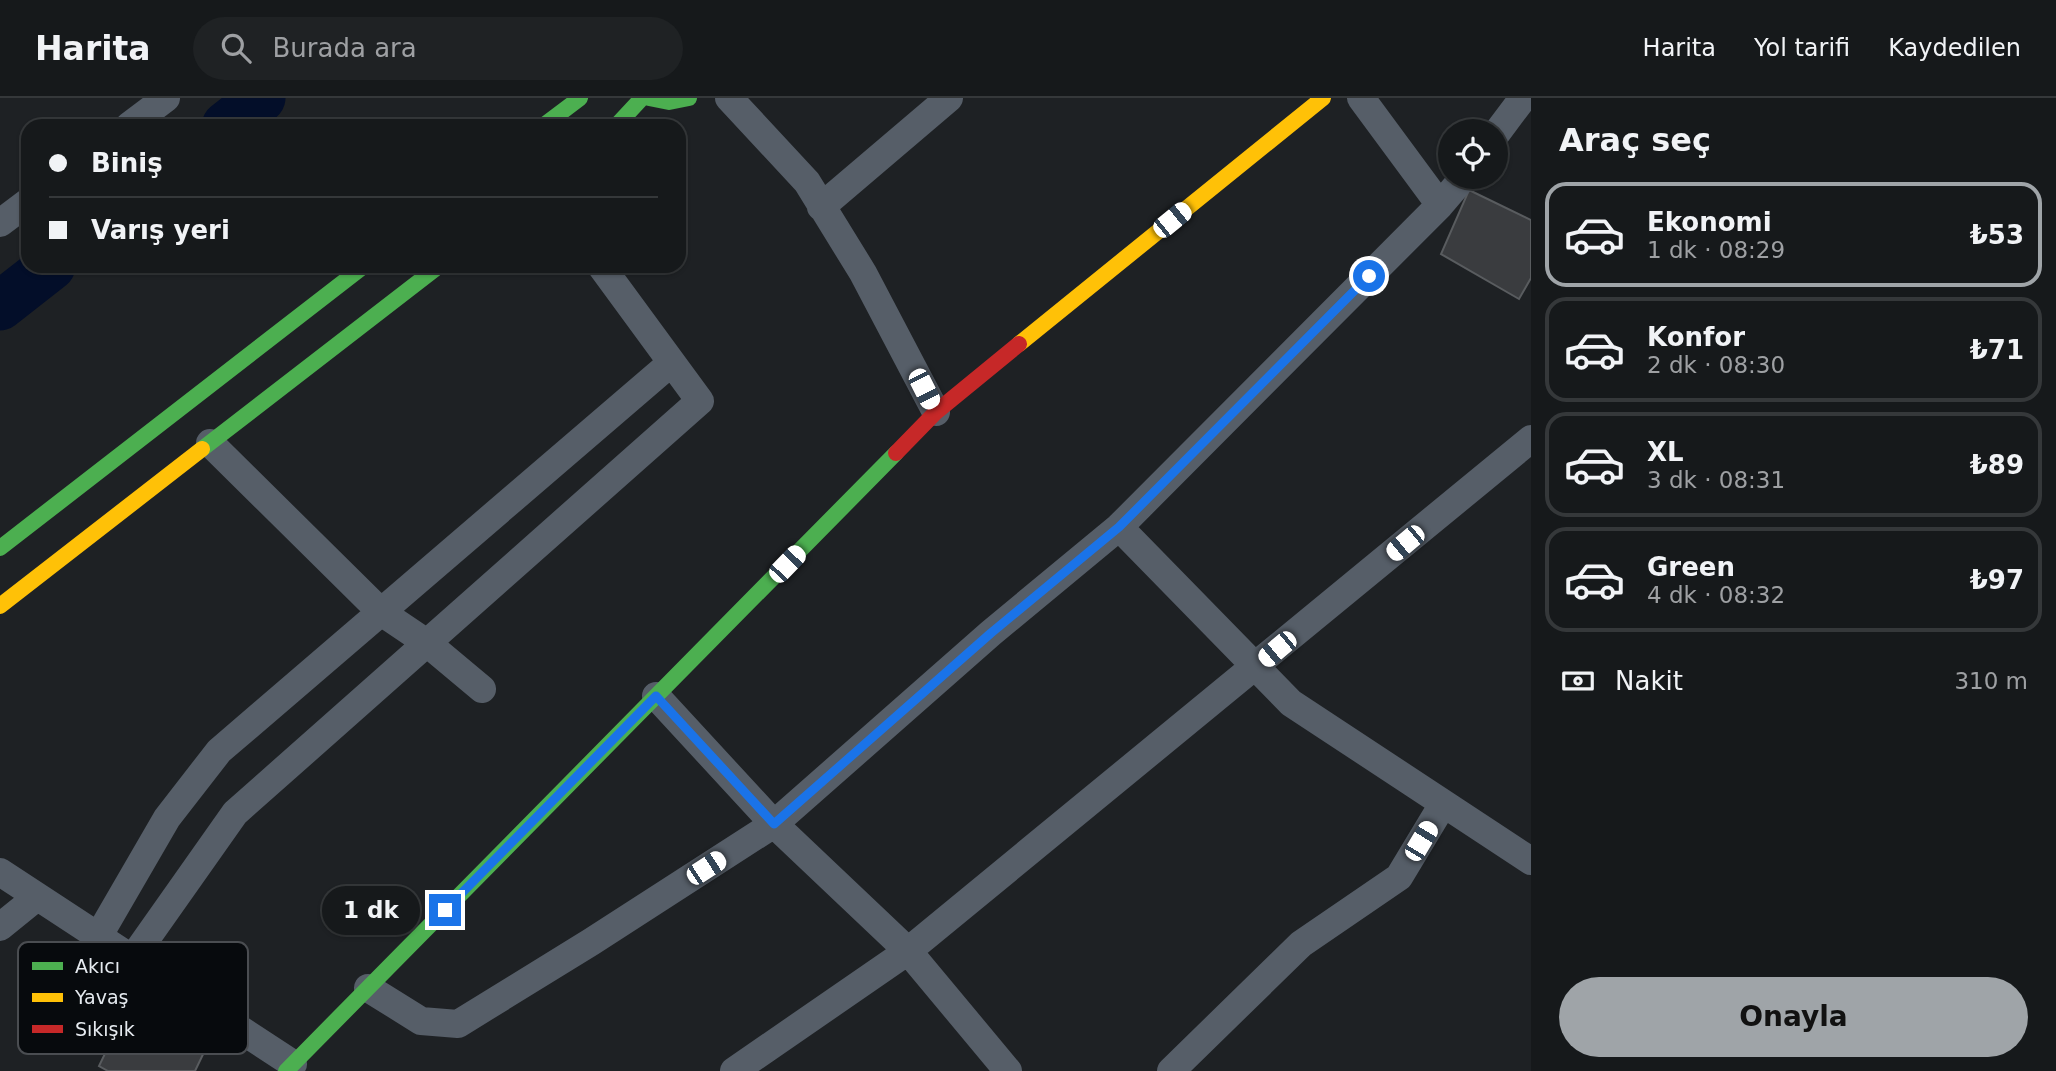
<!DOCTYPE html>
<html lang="tr">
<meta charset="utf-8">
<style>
body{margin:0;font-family:"DejaVu Sans",sans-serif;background:#1f2224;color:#f1f3f6;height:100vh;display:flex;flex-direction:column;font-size:26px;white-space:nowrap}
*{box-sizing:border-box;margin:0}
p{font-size:23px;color:#9ea0a3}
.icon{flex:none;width:38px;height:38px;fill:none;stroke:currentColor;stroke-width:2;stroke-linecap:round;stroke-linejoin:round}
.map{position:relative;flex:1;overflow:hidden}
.sheet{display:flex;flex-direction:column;background:#16191b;width:525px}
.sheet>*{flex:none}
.top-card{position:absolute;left:21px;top:21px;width:665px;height:154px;border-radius:21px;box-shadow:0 2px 5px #0004,0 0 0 2px #35383a;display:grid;align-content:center;height:154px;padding:0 28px;background:#16191b}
.tools{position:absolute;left:1438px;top:21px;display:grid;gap:14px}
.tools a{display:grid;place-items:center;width:70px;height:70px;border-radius:50%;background:#16191b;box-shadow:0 2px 5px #0004,0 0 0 2px #35383a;font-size:35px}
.end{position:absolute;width:32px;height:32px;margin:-16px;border:9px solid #1a73e8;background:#fff;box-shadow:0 0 0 4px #fff}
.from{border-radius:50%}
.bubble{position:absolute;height:49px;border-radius:24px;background:#16191b;box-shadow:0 2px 5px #0004,0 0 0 2px #35383a;font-size:23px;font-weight:800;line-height:49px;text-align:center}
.car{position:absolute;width:21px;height:42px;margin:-21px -10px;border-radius:9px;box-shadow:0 0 5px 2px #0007;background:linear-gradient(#fff 24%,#345 0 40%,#fff 0 76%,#345 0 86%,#fff 0)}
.top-card b{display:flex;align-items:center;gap:24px;height:66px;font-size:26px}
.top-card b+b{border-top:2px solid #35383a}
.top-card i{width:18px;height:18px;background:#f1f3f6}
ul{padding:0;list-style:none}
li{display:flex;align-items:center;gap:21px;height:105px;margin:0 14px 10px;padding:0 14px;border:4px solid #35383a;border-radius:21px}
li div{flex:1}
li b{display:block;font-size:26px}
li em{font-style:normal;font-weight:800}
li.on{border-color:#9fa4a8}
li>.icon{width:63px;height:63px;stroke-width:1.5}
h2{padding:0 28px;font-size:32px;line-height:84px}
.pay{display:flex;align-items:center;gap:18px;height:77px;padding:0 28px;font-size:26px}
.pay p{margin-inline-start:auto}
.primary-button{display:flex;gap:14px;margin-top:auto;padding:14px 28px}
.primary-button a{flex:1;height:80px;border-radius:42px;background:#9fa4a8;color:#111;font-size:28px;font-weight:800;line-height:80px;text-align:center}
header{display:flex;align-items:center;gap:42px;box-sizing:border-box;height:98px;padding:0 35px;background:#16191b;border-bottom:2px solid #35383a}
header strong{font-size:33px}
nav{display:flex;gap:38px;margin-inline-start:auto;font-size:24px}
.search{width:490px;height:63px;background:#1f2224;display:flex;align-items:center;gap:18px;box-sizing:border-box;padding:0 24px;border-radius:38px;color:#9ea0a3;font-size:26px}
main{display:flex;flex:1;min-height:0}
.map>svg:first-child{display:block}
</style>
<header>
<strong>Harita</strong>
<div class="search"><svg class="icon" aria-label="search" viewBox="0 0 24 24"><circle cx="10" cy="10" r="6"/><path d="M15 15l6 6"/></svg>Burada ara</div>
<nav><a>Harita</a><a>Yol tarifi</a><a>Kaydedilen</a></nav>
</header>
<main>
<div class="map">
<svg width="1531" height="973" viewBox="0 0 1531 973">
<rect width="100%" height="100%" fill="#1e2124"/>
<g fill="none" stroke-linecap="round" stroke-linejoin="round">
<path stroke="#030e29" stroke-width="49" d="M226 28 261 0
M0 208 51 168"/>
</g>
<path fill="#3a3c3f" stroke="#595c5f" stroke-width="2" d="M1469 92 1531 122V180L1519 201 1441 156Z
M129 906 209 944 195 973H108L99 968Z"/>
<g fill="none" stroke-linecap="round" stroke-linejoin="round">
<path stroke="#565e68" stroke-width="28" d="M729 0 807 84 863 175 936 314
M1361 0 1440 107
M129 28 166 0
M1496 36 1523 0
M821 109 949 0
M0 125 28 104
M210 345 381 514 427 545 482 591
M1119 429 1291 605 1531 763
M656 598 774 726 908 853 1008 973
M0 774 293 966
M0 829 37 799
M98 839 167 720 219 653 671 265
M132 861 235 715 700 303 601 168
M368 890 421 923 458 926 591 844 774 726 991 535 1119 429 1440 107 1464 79
M734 973 908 853 1531 341
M1171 973 1301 846 1399 779 1443 706"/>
<path stroke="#4caf50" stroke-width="16" d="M649 0 669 4 689 0
M543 28 580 0
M616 28 642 0
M202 351 439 168
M0 450 364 168
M286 973 896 355"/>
<path stroke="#ffc107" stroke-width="16" d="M1019 246 1323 0
M0 508 202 351"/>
<path stroke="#c62828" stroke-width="16" d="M896 355 936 314 1019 246"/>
</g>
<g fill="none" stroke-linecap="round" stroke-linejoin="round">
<path stroke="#1a73e8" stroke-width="9" d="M445 812 656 598 774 726 991 535 1119 429 1369 178"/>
</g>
<rect x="18" y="844" width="230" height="112" rx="10" fill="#070a0d" stroke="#4a4d51" stroke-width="2"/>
<rect x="32" y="864" width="31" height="8" fill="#4caf50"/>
<rect x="32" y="895" width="31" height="9" fill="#ffc107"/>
<rect x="32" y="927" width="31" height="8" fill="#c62828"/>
<g font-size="19" fill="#e5eaef">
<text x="75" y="875">Akıcı</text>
<text x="75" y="906">Yavaş</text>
<text x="75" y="938">Sıkışık</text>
</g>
</svg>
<div class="tools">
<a><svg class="icon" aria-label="locate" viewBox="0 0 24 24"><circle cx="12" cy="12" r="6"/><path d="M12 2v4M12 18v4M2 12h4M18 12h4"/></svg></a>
</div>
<i class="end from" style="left:1369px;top:178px"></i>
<i class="end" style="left:445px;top:812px"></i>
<div class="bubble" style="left:322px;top:788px;width:98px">1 dk</div>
<i class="car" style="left:1172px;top:122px;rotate:51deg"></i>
<i class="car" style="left:924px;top:291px;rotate:153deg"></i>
<i class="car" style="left:1405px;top:445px;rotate:230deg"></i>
<i class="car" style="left:787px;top:466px;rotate:44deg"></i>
<i class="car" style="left:1277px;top:551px;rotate:230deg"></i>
<i class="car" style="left:1421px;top:743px;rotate:31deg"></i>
<i class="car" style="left:706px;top:770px;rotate:57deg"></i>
<div class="top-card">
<b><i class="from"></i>Biniş</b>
<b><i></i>Varış yeri</b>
</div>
</div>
<section class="sheet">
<h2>Araç seç</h2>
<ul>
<li class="on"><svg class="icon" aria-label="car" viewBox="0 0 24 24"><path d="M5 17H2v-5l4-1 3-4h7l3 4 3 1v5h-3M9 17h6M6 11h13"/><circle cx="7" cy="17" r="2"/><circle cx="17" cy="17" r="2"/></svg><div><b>Ekonomi</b><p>1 dk · 08:29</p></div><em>₺53</em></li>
<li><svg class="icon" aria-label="car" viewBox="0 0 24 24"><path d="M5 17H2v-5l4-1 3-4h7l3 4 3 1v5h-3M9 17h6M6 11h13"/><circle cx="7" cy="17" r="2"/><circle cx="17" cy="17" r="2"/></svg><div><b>Konfor</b><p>2 dk · 08:30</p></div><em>₺71</em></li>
<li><svg class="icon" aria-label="car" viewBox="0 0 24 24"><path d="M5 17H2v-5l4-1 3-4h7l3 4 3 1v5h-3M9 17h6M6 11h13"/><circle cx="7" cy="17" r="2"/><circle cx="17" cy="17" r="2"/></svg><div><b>XL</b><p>3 dk · 08:31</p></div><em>₺89</em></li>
<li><svg class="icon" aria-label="car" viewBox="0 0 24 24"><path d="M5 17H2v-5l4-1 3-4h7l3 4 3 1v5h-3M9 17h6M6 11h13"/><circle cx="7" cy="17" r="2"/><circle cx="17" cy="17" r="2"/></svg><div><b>Green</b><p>4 dk · 08:32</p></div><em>₺97</em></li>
</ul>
<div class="pay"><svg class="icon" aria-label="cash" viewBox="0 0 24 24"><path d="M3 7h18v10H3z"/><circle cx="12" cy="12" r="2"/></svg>Nakit<p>310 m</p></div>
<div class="primary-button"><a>Onayla</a></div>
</section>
</main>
